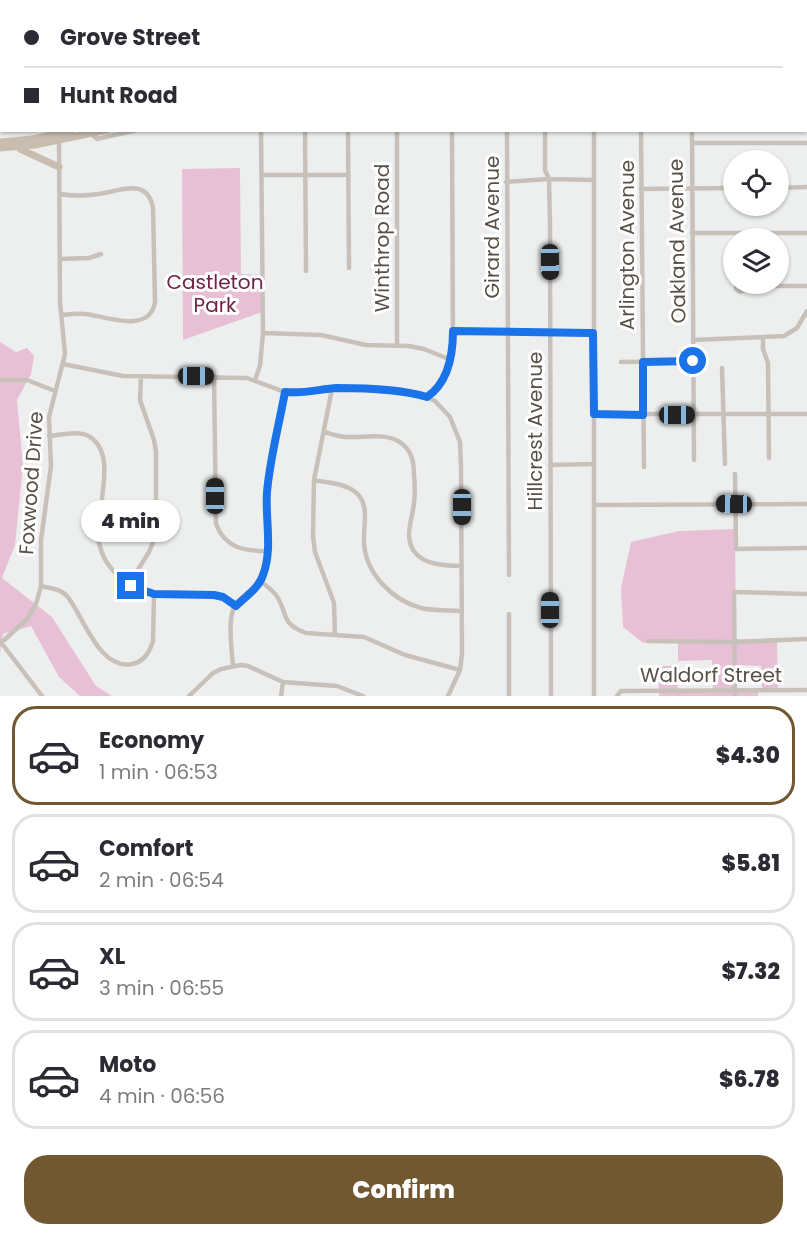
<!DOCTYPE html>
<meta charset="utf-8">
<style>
body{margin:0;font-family:Poppins,sans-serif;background:#f7f7f7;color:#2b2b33;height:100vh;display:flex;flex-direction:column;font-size:22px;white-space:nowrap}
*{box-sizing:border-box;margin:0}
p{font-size:20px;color:#7c7c81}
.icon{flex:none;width:33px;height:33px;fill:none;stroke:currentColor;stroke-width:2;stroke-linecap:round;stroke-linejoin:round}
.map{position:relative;height:696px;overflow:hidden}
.side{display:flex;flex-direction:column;background:#fff;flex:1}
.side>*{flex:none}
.top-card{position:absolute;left:0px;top:0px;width:807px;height:132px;box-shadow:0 2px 4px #0004;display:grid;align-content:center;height:132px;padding:0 24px;background:#fff}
.fabs{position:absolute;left:723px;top:150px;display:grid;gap:12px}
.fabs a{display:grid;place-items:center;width:66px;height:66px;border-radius:50%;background:#fff;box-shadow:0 2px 4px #0004;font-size:30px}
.end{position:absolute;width:27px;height:27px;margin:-14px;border:8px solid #1a73e8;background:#fff;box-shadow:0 0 0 3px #fff}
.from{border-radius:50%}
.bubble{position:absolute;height:42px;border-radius:21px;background:#fff;box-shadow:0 2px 4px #0004;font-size:20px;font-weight:800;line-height:42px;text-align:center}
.car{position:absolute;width:18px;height:36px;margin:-18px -9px;border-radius:8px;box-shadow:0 0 4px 2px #0007;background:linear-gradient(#222 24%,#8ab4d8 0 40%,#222 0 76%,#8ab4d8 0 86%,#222 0)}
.top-card b{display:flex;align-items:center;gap:21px;height:57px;font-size:22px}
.top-card b+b{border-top:2px solid #e1e1e2}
.top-card i{width:15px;height:15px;background:#2b2b33}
ul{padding:10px 0 0;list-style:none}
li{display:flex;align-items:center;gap:18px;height:99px;margin:0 12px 9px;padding:0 12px;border:3px solid #e1e1e2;border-radius:24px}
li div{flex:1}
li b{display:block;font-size:22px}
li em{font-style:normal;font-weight:800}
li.current{border-color:#715831}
li>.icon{width:54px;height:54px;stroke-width:1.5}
.action{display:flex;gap:12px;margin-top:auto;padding:12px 24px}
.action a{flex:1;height:69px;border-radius:24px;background:#715831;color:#fff;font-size:24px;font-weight:800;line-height:69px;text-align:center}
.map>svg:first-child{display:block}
</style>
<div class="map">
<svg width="807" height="696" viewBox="0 0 807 696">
<rect width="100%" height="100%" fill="#edefef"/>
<path fill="#e8c0d6" d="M0 0H207L2 2 1 22Z
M240 168 241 274 262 275V312L183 340 182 169Z
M0 342 16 352 27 348 34 356 31 374 17 400 23 465 15 545 2 578 52 617 96 686 112 696H80L59 677 31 626 3 634 0 653Z
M735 529 736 639 777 640 778 690H762L761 666 737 665V690H758V696H659L658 666H677L678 692 713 691 712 660 678 661V642L643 643 623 627 621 588 631 542 679 531Z"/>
<path fill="#e0a792" d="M207 0H299L205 1Z"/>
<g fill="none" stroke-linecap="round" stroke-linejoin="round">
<path stroke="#c8c1ba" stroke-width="4.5" d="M583 0V2
M481 2V0
M806 53V0
M806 98H807
M305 130 306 271
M348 130 349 268
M507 130 509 575
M545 130V170L549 179 550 224 551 696
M594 130V696
M641 130 644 467
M692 130 694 460
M91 134 97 139 137 130
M692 143H807
M262 175H348
M506 182 549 179 594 180
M778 188 807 187
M641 189 734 188
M60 194C72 196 85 196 98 194 119 192 147 176 153 208L155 302C150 334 107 317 86 314 78 313 70 314 62 315
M692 233H807
M60 259 89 258 101 254
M736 284V289L740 292 745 290V284
M746 286H807
M453 331 593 333
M263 333 321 335 366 345 409 346 424 349 451 360
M763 338V349L768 363 769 458
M693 340 784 336 797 328 807 311
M397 345V130
M621 362 693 361
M63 364 123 376 247 378 285 392 295 393 339 388 419 394 435 401 450 417 460 442 461 468 462 654 460 670 448 696
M722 368 725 464
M214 376 216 524C225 548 244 551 267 551
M0 380H27L55 391
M255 380 260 366 263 333 261 130
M332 389 314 480 313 536 315 552 334 603 335 635
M427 397C444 386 450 367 453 348L452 130
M594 414H807
M324 432C332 434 339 437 347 437 363 438 387 432 401 443 412 451 414 462 414 475 415 485 415 494 414 503 413 514 409 524 409 535 410 564 440 566 462 566
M49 436C60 435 80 430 90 437 120 456 93 515 99 543 101 552 105 561 111 568 118 578 129 586 140 590 163 598 190 595 214 595L223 598 236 606
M550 465 594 464
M735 474 736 549 807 548
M314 480C327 483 343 483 354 491 371 503 363 525 364 542 365 573 392 600 421 608 433 611 449 610 462 611
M594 505 807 504
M260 581C267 586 274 591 278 598 288 615 281 624 306 633L364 637 405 655 460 670
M129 584 149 552 156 535V452L154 440 140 400 141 376
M41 586C50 588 61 589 67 596 83 615 99 671 132 664 144 662 150 651 153 641L154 594
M509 614V696
M0 641 42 696
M648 641 735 642 807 639
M1 643 27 619 36 604 41 586V540L51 466 49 417 65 354 60 302 59 139
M233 666C232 651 227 618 235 606 245 591 262 586 265 567 270 542 265 517 267 492 270 459 278 425 285 392
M189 696 213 673 221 669 241 665 248 666 283 682 337 686 363 696
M281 696 283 682
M617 696 621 691 807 690
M735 696 734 592 807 594"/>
<path stroke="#c8bdaf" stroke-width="7" d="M706 2 713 0
M0 142 33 139 73 130
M0 148 35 145 107 130
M20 149 59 167"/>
</g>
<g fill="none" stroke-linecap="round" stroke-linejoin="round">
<path stroke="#1a73e8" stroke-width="8" d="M131 586 154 594 214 595 223 597 236 606C245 597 259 588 263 575 273 549 265 519 267 492 270 458 279 425 285 392 303 394 320 389 337 388 364 388 401 389 427 397 449 382 453 355 453 331L590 333H593L594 414 643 415V362L693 361"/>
</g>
<g text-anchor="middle" stroke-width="6" stroke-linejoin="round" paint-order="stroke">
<g font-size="20" fill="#585047" stroke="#fff">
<text transform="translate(492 227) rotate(-90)" y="7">Girard Avenue</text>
<text transform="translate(382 238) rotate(-90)" y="7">Winthrop Road</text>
<text transform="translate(677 241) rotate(-91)" y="7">Oakland Avenue</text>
<text transform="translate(627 245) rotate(-90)" y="7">Arlington Avenue</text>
<text transform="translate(535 431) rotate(-90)" y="7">Hillcrest Avenue</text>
<text transform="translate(31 483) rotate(-86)" y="7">Foxwood Drive</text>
<text x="711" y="682">Waldorf Street</text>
</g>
<g font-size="20" fill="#6f2244" stroke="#fff">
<text x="215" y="289">Castleton<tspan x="215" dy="23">Park</tspan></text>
</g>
</g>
</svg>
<div class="fabs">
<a><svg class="icon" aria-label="locate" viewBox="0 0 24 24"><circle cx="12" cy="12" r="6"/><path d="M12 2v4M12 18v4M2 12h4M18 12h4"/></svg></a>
<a><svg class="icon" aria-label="layers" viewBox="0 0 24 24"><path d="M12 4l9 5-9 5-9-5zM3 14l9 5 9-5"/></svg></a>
</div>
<i class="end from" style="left:693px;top:361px"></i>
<i class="end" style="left:131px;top:586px"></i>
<div class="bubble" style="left:81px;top:500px;width:99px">4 min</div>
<i class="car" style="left:550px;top:262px;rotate:179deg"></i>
<i class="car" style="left:196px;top:376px;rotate:90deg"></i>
<i class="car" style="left:677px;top:415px;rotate:90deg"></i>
<i class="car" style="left:215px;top:496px;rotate:0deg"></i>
<i class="car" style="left:734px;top:504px;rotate:271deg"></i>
<i class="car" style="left:462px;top:507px;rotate:180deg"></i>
<i class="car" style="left:550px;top:610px;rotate:0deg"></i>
<div class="top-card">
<b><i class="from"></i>Grove Street</b>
<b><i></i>Hunt Road</b>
</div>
</div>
<section class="side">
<ul>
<li class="current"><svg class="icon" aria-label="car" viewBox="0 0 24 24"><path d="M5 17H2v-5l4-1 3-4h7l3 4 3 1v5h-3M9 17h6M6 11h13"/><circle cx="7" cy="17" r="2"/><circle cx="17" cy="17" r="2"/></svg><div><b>Economy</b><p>1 min · 06:53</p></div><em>$4.30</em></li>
<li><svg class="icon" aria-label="car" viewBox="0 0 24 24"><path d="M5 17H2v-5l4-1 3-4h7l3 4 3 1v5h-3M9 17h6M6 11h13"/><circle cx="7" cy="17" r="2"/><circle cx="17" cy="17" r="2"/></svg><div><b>Comfort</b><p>2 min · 06:54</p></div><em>$5.81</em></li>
<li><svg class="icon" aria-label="car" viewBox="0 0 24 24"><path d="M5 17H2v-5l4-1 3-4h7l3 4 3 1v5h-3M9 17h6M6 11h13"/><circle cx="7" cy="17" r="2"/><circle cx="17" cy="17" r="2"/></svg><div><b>XL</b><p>3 min · 06:55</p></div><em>$7.32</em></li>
<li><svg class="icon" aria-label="car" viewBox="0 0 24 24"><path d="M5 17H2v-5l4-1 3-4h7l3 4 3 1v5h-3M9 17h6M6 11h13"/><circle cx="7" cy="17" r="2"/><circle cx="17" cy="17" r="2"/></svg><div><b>Moto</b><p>4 min · 06:56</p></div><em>$6.78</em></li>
</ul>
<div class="action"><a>Confirm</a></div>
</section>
